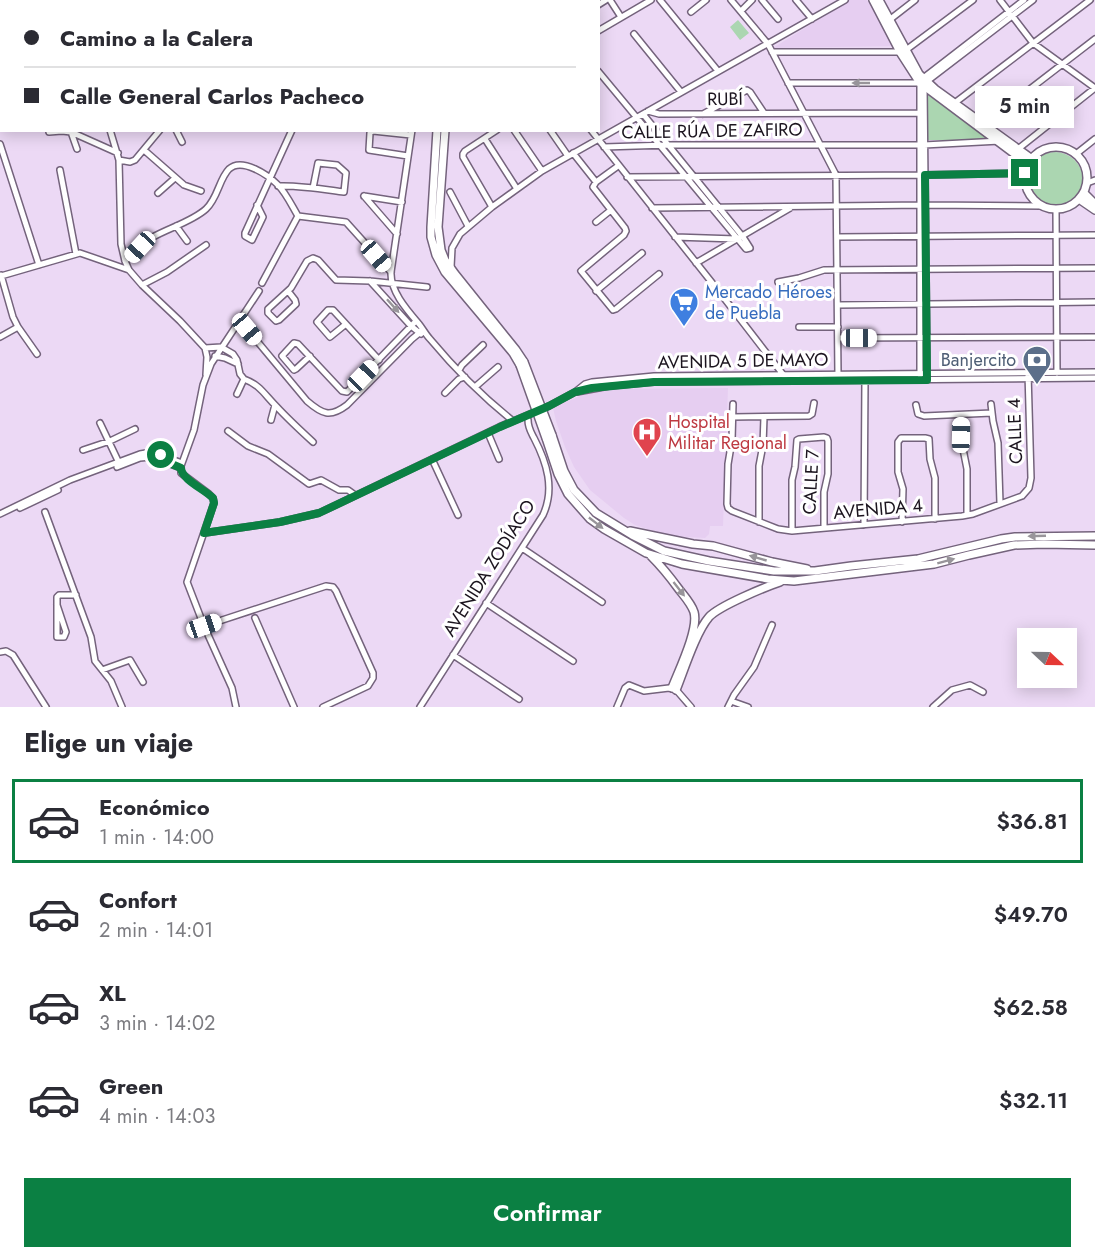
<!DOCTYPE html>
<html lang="es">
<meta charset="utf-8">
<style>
body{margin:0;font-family:Jost,sans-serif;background:#f2f2f3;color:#2b2b33;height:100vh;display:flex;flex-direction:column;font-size:22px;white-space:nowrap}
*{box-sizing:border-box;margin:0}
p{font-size:20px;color:#7c7c81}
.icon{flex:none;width:33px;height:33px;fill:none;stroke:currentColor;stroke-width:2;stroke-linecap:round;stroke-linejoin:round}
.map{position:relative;height:707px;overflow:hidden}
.side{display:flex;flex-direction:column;background:#fff;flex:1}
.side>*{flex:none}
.banner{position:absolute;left:0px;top:0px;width:600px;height:132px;box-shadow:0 3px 15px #0003;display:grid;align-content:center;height:132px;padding:0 24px;background:#fff}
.needle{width:39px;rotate:112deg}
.controls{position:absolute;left:1017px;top:628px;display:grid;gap:12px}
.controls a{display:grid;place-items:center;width:60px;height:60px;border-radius:0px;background:#fff;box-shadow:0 3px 15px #0003;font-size:30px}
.end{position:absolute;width:27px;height:27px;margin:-14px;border:8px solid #0b8043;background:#fff;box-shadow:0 0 0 3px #fff}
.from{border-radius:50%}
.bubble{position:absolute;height:42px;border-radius:0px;background:#fff;box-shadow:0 3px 15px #0003;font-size:20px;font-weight:600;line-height:42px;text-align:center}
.car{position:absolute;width:18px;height:36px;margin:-18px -9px;border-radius:8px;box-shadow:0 0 4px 2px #0007;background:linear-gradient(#fff 24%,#345 0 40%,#fff 0 76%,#345 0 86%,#fff 0)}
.banner b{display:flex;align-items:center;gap:21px;height:57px;font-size:22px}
.banner b+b{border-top:2px solid #e1e1e2}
.banner i{width:15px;height:15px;background:#2b2b33}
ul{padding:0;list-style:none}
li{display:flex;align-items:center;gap:18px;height:84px;margin:0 12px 9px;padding:0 12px;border:3px solid transparent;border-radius:0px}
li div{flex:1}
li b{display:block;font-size:22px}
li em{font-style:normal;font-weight:600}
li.active{border-color:#0b8043}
li>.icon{width:54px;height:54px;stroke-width:1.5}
h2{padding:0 24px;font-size:27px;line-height:72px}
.cta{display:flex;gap:12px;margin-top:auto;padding:12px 24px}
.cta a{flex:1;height:69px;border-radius:0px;background:#0b8043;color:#fff;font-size:24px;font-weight:600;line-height:69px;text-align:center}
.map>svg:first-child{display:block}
</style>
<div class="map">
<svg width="1095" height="707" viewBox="0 0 1095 707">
<rect width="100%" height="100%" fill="#ecd9f5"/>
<path fill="#e6cef1" d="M850 0H867L895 46 773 48Z
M728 388 723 526H710L709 534 705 538 669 536 635 525 624 518 590 490 574 467 565 447 556 421 553 408 580 396 608 389Z"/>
<path fill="#abd6b1" d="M738 20 749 33 740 40 730 27Z
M928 93 992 138 985 140H927Z
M1027 180a28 28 0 1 1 56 0a28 28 0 1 1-56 0Z"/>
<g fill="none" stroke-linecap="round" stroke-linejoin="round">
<g stroke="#74637c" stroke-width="8">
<path id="minor" d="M70 0V2
M178 0 179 2
M231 0 233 1
M264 0V2
M539 0 540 2
M610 0 621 17
M660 0 718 71
M731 0 768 44 836 175 838 375
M762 0 778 19
M796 0 812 19
M1000 0 1033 43 1095 88
M151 2 152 0
M220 2 222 0
M383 2 385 0
M437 2 439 0 440 2
M549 2 551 0
M598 5 606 0
M741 11 752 0
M691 12 706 0
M888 21 915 0
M0 23 2 29
M598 31 651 0
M634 34 681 92
M772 52H900L906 50 973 0
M598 71 746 249 750 248 743 237 643 114
M922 79 1024 0
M788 83H920
M920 83V375
M952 105 1090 0
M648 111 659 114 919 113
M703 114 747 90 750 92 764 113
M982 126 1095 39
M110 130 119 160 121 244 125 261 129 270 142 285 180 321 205 348 207 357 206 375
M176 130 182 142
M412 130 391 272C390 291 407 310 419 324 423 329 426 335 430 339 455 369 483 397 513 421
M514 130 542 171
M550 130 568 156
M591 130 717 289 785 377
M49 132 62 131 71 132 118 153
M71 132 77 149
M485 139 517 189
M0 144 39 265
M604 147 668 145H924L1000 141
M1018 149 1095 88
M144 150 184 185 201 191
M573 153 596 182
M1076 154 1095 139
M408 156 369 150 370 133 373 131 411 135
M119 160 130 162 135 160 160 130
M618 166 596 182 593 187 625 228 626 231 624 235 581 271 613 310 616 309 659 274
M60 170 76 254
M627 177 925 175 1025 173
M1087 183 1095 180
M278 186C300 185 322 189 344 192L346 173 337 165 318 163 313 188
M450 192 468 226
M158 193 175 178
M364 196 397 234
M364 196 402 202
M257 205 263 217 252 240 245 236V233L292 130
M492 207 463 157V154L465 151 497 130
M652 208 925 205 1041 206
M1056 210 1057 373
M298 216 346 222 391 272
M596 222 611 210
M176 226 187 241
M675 237 736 239
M837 237 1095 235
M125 261C135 253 142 244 153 237 169 228 193 221 206 209 218 198 219 179 229 169 242 157 268 175 278 185 286 193 292 206 298 216
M696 263 790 208
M451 267 452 248 460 234 492 207 542 171 845 0
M1 275 13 317 18 327 37 354
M1 276 80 253 129 270
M370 281 411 326 421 334
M778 282 799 278 824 270 1095 268
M262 283 298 216
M142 285 167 272 206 245
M288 291 295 300 296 304 279 320 276 321 268 313V309L291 288 307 261 313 258 318 260 336 280 370 281 427 287
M596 291 642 253
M838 305 1095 302
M346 324 330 337 317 322 328 310H333L379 360
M799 327H838
M247 329 307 401C322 414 330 418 347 405L412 339 423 330
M0 337 18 327
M838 338 1095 337
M205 348 221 347 233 354 237 360 240 374 244 379 237 394
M215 356 225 358 238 364
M310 356 296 369 294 370 282 356 294 343 298 344 342 391 347 392 416 321
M459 370 462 365 483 345
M927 375 924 86 926 82 1033 0
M244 379C260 385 264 394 276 406 288 419 301 431 313 442
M475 387 498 367
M577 392 609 386 654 382 1095 378
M445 393 459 379 465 377
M733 404 732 440 728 464 727 504 728 508 732 511 778 529 792 531 962 516 973 514 1022 496 1029 488 1031 478 1028 373
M991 404 993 421 998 443 1000 503
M916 405 918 414 924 416 992 413
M961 415V439L967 469V515
M733 417 809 416 812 414 814 403
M271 420 275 405
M100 423 120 465
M228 431 248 446 268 454 309 484 321 480 339 490H348L355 495
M488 433 499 459
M83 450 110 441 135 429
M432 459 458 515
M181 466 194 430 203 385 211 364 259 291
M117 467 140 458 151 457 181 468
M181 468V473L209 494 213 498 214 503 187 582 204 626 232 688 236 707
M20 508 58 490
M45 512 91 637 95 661 111 681 122 707
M0 514 70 480 140 454 152 452 182 463
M759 522V466L763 445 764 417
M902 522 903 489 898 472V442L901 438H925L929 439 930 459 935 478V519
M864 525 865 380
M792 531V480L795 467 797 440 799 439 824 437 827 438 828 441V474L824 492V528
M204 533 280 522 319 513 499 427 549 406 575 392 585 384 592 382 654 376 1095 372
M522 548 602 602
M486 603 573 661
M57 605 66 632 64 637H57V597L59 595H76
M255 618 294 707
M204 626 326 586 333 587 336 591 373 673V678L368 686 323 707
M0 652 6 651 13 655 46 707
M453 655 519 699
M102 670 130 660 143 682
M731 701 748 707
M420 707 543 515C555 489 547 463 534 438 531 432 528 428 528 420
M617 707 625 688 629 685 644 691 669 688 674 689 678 692 691 707
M728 707 734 695 754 667 772 625
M933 707 952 690 970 685 983 692"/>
</g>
<g stroke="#74637c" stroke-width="10">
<path id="major" d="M311 0 312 2
M319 0 321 2
M873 0 900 52 920 83 1028 164
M879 0 919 74 935 89 1032 159
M437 130 431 227V237L436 255 445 272 513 353 520 365
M445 130 438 227 441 250 445 260 455 274 516 350 524 362
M1025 178a31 31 0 1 1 62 0a31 31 0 1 1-62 0Z
M1084 193 1095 204
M1079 199 1095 210
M552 435 564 471 574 490 596 513 632 535 664 551 709 561 774 571H815L851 566 918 559 1001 539 1015 537 1095 536
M546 438 558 474 568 494 590 519 604 529 646 553 682 564 768 579 794 581 934 564 969 555 1014 545 1044 544 1095 545
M630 531 693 544 713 546 772 562 807 569
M651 556C661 566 670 577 678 588 684 596 691 603 694 612 699 629 679 670 672 688
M676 690C684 670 696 632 709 617 719 606 765 587 780 582"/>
</g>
<use href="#minor" stroke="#fff" stroke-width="5"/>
<use href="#major" stroke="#fff" stroke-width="7"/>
<g stroke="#74637c" stroke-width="10" stroke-linecap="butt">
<path id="major-bridge" d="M524 362 552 435
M520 365 546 438"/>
</g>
<use href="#major-bridge" stroke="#fff" stroke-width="7"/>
</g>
<defs><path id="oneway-solid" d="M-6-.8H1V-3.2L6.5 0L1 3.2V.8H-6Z" transform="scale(1.5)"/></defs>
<g fill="#98959a">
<use href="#oneway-solid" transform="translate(861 83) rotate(-180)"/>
<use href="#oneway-solid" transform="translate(393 306) rotate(48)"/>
<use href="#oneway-solid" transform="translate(596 523) rotate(38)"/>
<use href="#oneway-solid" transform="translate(1037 536) rotate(178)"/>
<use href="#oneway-solid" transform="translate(758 558) rotate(-164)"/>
<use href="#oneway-solid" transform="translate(946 561) rotate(-15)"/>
<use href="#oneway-solid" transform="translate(679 589) rotate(52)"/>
</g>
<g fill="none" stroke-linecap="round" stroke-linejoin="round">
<path stroke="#0b8043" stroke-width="8" d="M161 455 160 459 181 468C182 480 204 489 213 498L214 503 204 533 280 522 319 513 500 427 549 406 575 392 592 388 654 382 927 380 925 175 1025 173"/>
</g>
<defs>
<g id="supermarket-pin" transform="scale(1.5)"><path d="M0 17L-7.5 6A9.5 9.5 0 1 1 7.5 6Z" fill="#3f7fe0" stroke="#fff"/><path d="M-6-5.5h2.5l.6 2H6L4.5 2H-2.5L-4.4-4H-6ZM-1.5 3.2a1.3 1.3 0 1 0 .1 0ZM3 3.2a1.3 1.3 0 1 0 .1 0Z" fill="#fff"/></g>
<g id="bank-pin" transform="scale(1.5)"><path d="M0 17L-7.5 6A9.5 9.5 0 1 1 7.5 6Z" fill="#5c6f8a" stroke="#fff"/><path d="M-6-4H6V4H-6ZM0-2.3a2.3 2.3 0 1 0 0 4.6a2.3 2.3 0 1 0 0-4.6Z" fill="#fff"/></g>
<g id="hospital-pin" transform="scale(1.5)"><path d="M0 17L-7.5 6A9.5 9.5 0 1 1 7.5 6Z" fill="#e0444e" stroke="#fff"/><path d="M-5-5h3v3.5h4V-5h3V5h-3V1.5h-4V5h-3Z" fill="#fff"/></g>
</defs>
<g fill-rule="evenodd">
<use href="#supermarket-pin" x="684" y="302"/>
<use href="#bank-pin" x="1037" y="360"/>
<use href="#hospital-pin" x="647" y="432"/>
</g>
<g text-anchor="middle" stroke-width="6" stroke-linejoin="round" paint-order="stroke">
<g font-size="18" fill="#1b141e" stroke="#fff">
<text transform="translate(725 99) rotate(-1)" y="6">RUBÍ</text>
<text transform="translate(712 131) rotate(-1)" y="6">CALLE RÚA DE ZAFIRO</text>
<text transform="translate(743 361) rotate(-1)" y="6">AVENIDA 5 DE MAYO</text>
<text transform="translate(1015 431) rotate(-92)" y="6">CALLE 4</text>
<text transform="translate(811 482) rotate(-87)" y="6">CALLE 7</text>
<text transform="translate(878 509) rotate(-5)" y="6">AVENIDA 4</text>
<text transform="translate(489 568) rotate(-58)" y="6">AVENIDA ZODÍACO</text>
</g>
<g font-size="18" fill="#366cbe" stroke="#fff" text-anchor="start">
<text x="705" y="298">Mercado Héroes<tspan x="705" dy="21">de Puebla</tspan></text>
</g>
<g font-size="18" fill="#4e5e75" stroke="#fff" text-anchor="end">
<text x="1016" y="366">Banjercito</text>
</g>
<g font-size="18" fill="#be3a42" stroke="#fff" text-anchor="start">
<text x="668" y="428">Hospital<tspan x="668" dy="21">Militar Regional</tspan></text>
</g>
</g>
</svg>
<div class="controls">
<a><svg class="needle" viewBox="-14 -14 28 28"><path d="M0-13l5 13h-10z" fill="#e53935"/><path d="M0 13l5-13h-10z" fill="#7c7c81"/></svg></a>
</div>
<i class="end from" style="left:161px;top:455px"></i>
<i class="end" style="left:1025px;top:173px"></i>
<div class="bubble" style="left:975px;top:86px;width:99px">5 min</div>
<i class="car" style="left:140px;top:247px;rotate:223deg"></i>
<i class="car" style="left:376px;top:256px;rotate:139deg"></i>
<i class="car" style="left:247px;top:329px;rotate:140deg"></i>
<i class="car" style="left:859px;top:338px;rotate:90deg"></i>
<i class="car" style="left:363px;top:376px;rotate:44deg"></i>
<i class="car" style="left:961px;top:435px;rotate:1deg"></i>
<i class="car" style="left:204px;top:626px;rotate:71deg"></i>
<div class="banner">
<b><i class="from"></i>Camino a la Calera</b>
<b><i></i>Calle General Carlos Pacheco</b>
</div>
</div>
<section class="side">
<h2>Elige un viaje</h2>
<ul>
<li class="active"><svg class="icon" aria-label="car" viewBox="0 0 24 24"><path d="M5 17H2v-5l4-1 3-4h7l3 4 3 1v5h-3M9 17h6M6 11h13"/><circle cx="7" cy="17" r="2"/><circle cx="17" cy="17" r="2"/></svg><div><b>Económico</b><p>1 min · 14:00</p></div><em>$36.81</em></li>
<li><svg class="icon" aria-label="car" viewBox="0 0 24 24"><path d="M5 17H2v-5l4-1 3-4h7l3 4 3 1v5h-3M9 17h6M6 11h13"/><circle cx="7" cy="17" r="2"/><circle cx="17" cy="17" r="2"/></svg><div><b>Confort</b><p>2 min · 14:01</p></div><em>$49.70</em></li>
<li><svg class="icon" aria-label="car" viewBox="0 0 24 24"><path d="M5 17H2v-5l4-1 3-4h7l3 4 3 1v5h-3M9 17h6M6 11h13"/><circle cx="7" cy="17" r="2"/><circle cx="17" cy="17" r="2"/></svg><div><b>XL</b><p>3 min · 14:02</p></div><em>$62.58</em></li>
<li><svg class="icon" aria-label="car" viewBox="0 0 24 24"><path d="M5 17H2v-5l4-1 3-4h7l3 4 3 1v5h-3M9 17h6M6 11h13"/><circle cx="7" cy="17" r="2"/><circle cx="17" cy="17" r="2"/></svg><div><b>Green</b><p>4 min · 14:03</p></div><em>$32.11</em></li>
</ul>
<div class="cta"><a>Confirmar</a></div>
</section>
